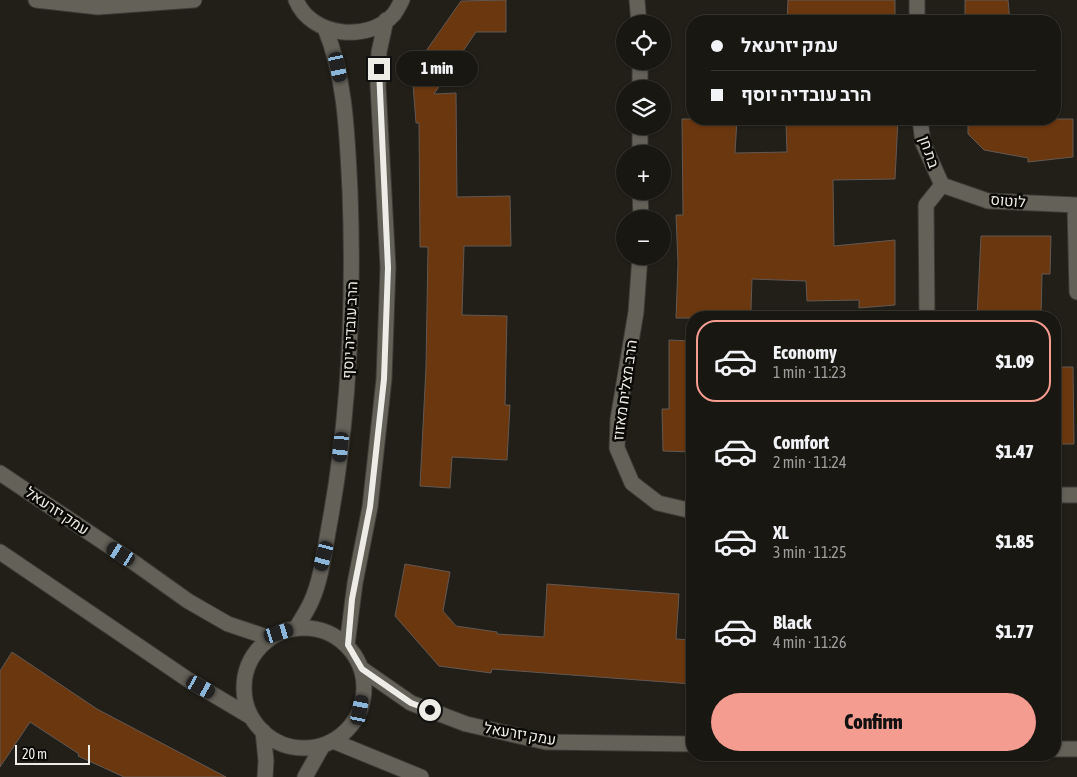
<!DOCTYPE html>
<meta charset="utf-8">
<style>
body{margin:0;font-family:"Asap Condensed",Heebo,sans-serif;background:#26241f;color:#f1f3f6;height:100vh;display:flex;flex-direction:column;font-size:19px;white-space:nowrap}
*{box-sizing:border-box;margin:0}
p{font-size:16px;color:#9f9f9f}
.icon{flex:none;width:28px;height:28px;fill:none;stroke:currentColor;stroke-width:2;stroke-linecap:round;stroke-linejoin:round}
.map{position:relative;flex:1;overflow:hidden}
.sheet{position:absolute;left:686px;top:311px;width:375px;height:450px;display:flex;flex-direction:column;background:#191711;border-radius:20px;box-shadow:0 1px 4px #0004,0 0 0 1px #373631}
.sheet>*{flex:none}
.hud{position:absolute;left:686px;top:15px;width:375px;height:110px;border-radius:20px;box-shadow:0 1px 4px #0004,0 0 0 1px #373631;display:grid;align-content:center;height:110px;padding:0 25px;background:#191711}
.fabs{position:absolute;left:616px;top:15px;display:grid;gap:10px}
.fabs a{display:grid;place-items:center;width:55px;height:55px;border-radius:50%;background:#191711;box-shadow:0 1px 4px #0004,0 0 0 1px #373631;font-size:25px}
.scale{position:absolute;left:15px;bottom:12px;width:75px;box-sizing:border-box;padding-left:5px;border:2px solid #edece6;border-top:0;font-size:14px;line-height:18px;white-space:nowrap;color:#edece6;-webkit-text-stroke:4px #0a0906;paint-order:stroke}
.end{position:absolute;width:22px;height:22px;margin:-11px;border:6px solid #edece6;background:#111;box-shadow:0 0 0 2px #111}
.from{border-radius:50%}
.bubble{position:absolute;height:35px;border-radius:18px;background:#191711;box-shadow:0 1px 4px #0004,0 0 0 1px #373631;font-size:16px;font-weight:800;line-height:35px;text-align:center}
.car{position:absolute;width:15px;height:30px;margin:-15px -8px;border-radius:6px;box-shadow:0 0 4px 1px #0007;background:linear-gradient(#222 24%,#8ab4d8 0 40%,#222 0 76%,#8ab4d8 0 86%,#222 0)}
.hud b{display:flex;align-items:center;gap:18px;height:48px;font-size:19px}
.hud b+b{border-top:1px solid #373631}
.hud i{width:12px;height:12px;background:#f1f3f6}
ul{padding:9px 0 0;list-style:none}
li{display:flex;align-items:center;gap:15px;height:82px;margin:0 10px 8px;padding:0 15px;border:2px solid transparent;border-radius:20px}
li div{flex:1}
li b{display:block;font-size:19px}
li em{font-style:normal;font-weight:800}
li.selected{border-color:#f59c90}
li>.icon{width:45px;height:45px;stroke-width:1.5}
.cta{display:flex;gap:10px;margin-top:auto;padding:10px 25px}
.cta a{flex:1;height:58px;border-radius:30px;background:#f59c90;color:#111;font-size:20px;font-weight:800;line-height:58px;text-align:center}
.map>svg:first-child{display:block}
</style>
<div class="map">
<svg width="1077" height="777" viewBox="0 0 1077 777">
<rect width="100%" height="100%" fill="#211f17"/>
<path fill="#6b370f" stroke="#625853" d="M506 0V32H476L434 94 456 93 457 197 510 196 511 246H464L462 315 507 316 505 405H510L507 460 452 457 450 488 420 486 426 367 428 247H420L419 123H416L412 71 461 1Z
M788 0H895V21H787Z
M965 0H1008L1010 21H965Z
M682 119H737L735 153 787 152 786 124 857 123V119H898L895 179 833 180 834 246 895 240V305L859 308V300L807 301 806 281 752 279 751 310 742 314V318H676L678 263 676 215H683Z
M968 119H1073V157L1028 162V158L984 150 968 134Z
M981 236H1051L1050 274H1042L1041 318H977Z
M669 340 692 341V452L663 451 662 409H669Z
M1055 367H1073L1074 444H1055Z
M405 564 450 572 443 611 456 626 497 632V634L544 637 547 584 679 594 676 639 692 640V684L492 669 491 673 439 666 395 616Z
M12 652 97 709 226 777H124L78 756 79 754 30 722 0 767V671Z"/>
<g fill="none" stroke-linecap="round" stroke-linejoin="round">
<g stroke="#3d3b36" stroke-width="17">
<path id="street" d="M36 0 98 7 194 0
M637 0 639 24
M917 21V0
M640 61V89
M920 119 923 143 942 185
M640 126V154
M942 185 988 201 1077 205
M640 191 641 219
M1075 206 1077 292
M640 256 636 312 618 419 617 448 632 483 658 503 692 511
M927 318 926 205 942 185
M1055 495H1077"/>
</g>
<g stroke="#3d3b36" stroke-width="17">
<path id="secondary" d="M296 0C311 37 369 43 394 14 397 10 400 4 402 0
M0 473 136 564 188 601 228 624 270 638
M0 552 187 679 251 717
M296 628C301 620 307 611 311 602 322 578 325 547 330 521 350 412 354 302 350 191 347 135 346 80 325 28
M244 688a60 60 0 1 1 120 0a60 60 0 1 1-120 0Z
M347 645 355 583 370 507 384 379 388 267 378 86 379 52 386 20
M362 669 411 703 466 724 546 742 692 744
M263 731 266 761 265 777
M333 741 421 777
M1055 749H1077
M305 777 323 745"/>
</g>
<use href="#street" stroke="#636158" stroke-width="15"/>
<use href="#secondary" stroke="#636158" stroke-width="15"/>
</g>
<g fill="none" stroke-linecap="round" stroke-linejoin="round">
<path stroke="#edece6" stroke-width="6" d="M379 69 388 268 384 379 370 507 352 599 348 645 362 669 411 703 430 710"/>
</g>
<g text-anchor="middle" stroke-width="5" stroke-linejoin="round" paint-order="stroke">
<g font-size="15" fill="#edece6" stroke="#0a0906">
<text transform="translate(929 152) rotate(71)" y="5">בת חן</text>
<text transform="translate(1008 201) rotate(5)" y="5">לוטוס</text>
<text transform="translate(350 330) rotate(-87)" y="5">הרב עובדיה יוסף</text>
<text transform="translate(625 390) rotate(-82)" y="5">הרב מצליח מאזוז</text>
<text transform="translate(57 511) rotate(34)" y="5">עמק יזרעאל</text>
<text transform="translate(520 734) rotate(10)" y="5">עמק יזרעאל</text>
</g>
</g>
</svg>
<div class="fabs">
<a><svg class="icon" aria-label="locate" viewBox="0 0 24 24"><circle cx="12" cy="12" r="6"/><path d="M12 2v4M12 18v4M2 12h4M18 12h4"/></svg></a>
<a><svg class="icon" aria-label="layers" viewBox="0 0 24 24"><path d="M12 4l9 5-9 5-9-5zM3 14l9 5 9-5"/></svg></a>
<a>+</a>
<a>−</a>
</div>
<div class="scale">20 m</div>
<i class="end from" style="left:430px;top:710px"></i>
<i class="end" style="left:379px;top:69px"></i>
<div class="bubble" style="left:396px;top:51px;width:82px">1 min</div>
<i class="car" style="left:338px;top:67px;rotate:168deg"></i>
<i class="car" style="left:341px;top:447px;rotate:186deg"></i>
<i class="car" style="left:121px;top:554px;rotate:303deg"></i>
<i class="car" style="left:324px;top:556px;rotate:195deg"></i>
<i class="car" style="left:279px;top:633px;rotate:73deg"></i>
<i class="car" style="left:201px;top:687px;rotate:119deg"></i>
<i class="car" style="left:360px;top:710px;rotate:11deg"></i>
<div class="hud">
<b><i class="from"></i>עמק יזרעאל</b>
<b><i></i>הרב עובדיה יוסף</b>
</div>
<section class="sheet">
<ul>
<li class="selected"><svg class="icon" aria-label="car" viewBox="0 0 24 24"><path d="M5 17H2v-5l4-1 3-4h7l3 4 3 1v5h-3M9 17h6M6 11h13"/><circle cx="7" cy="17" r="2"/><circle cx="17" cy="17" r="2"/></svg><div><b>Economy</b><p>1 min · 11:23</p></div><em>$1.09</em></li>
<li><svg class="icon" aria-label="car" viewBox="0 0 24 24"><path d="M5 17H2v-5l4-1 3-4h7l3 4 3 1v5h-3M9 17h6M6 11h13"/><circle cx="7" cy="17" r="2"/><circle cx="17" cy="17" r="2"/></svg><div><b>Comfort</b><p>2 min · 11:24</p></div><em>$1.47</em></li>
<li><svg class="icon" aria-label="car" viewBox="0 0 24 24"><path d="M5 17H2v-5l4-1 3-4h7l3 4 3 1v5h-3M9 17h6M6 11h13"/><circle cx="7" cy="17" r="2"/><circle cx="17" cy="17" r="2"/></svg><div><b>XL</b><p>3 min · 11:25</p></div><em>$1.85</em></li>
<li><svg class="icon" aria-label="car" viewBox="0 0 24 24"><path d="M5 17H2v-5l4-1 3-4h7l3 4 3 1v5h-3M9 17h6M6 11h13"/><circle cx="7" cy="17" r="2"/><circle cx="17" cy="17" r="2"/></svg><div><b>Black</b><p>4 min · 11:26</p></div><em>$1.77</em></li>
</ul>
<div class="cta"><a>Confirm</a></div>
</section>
</div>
